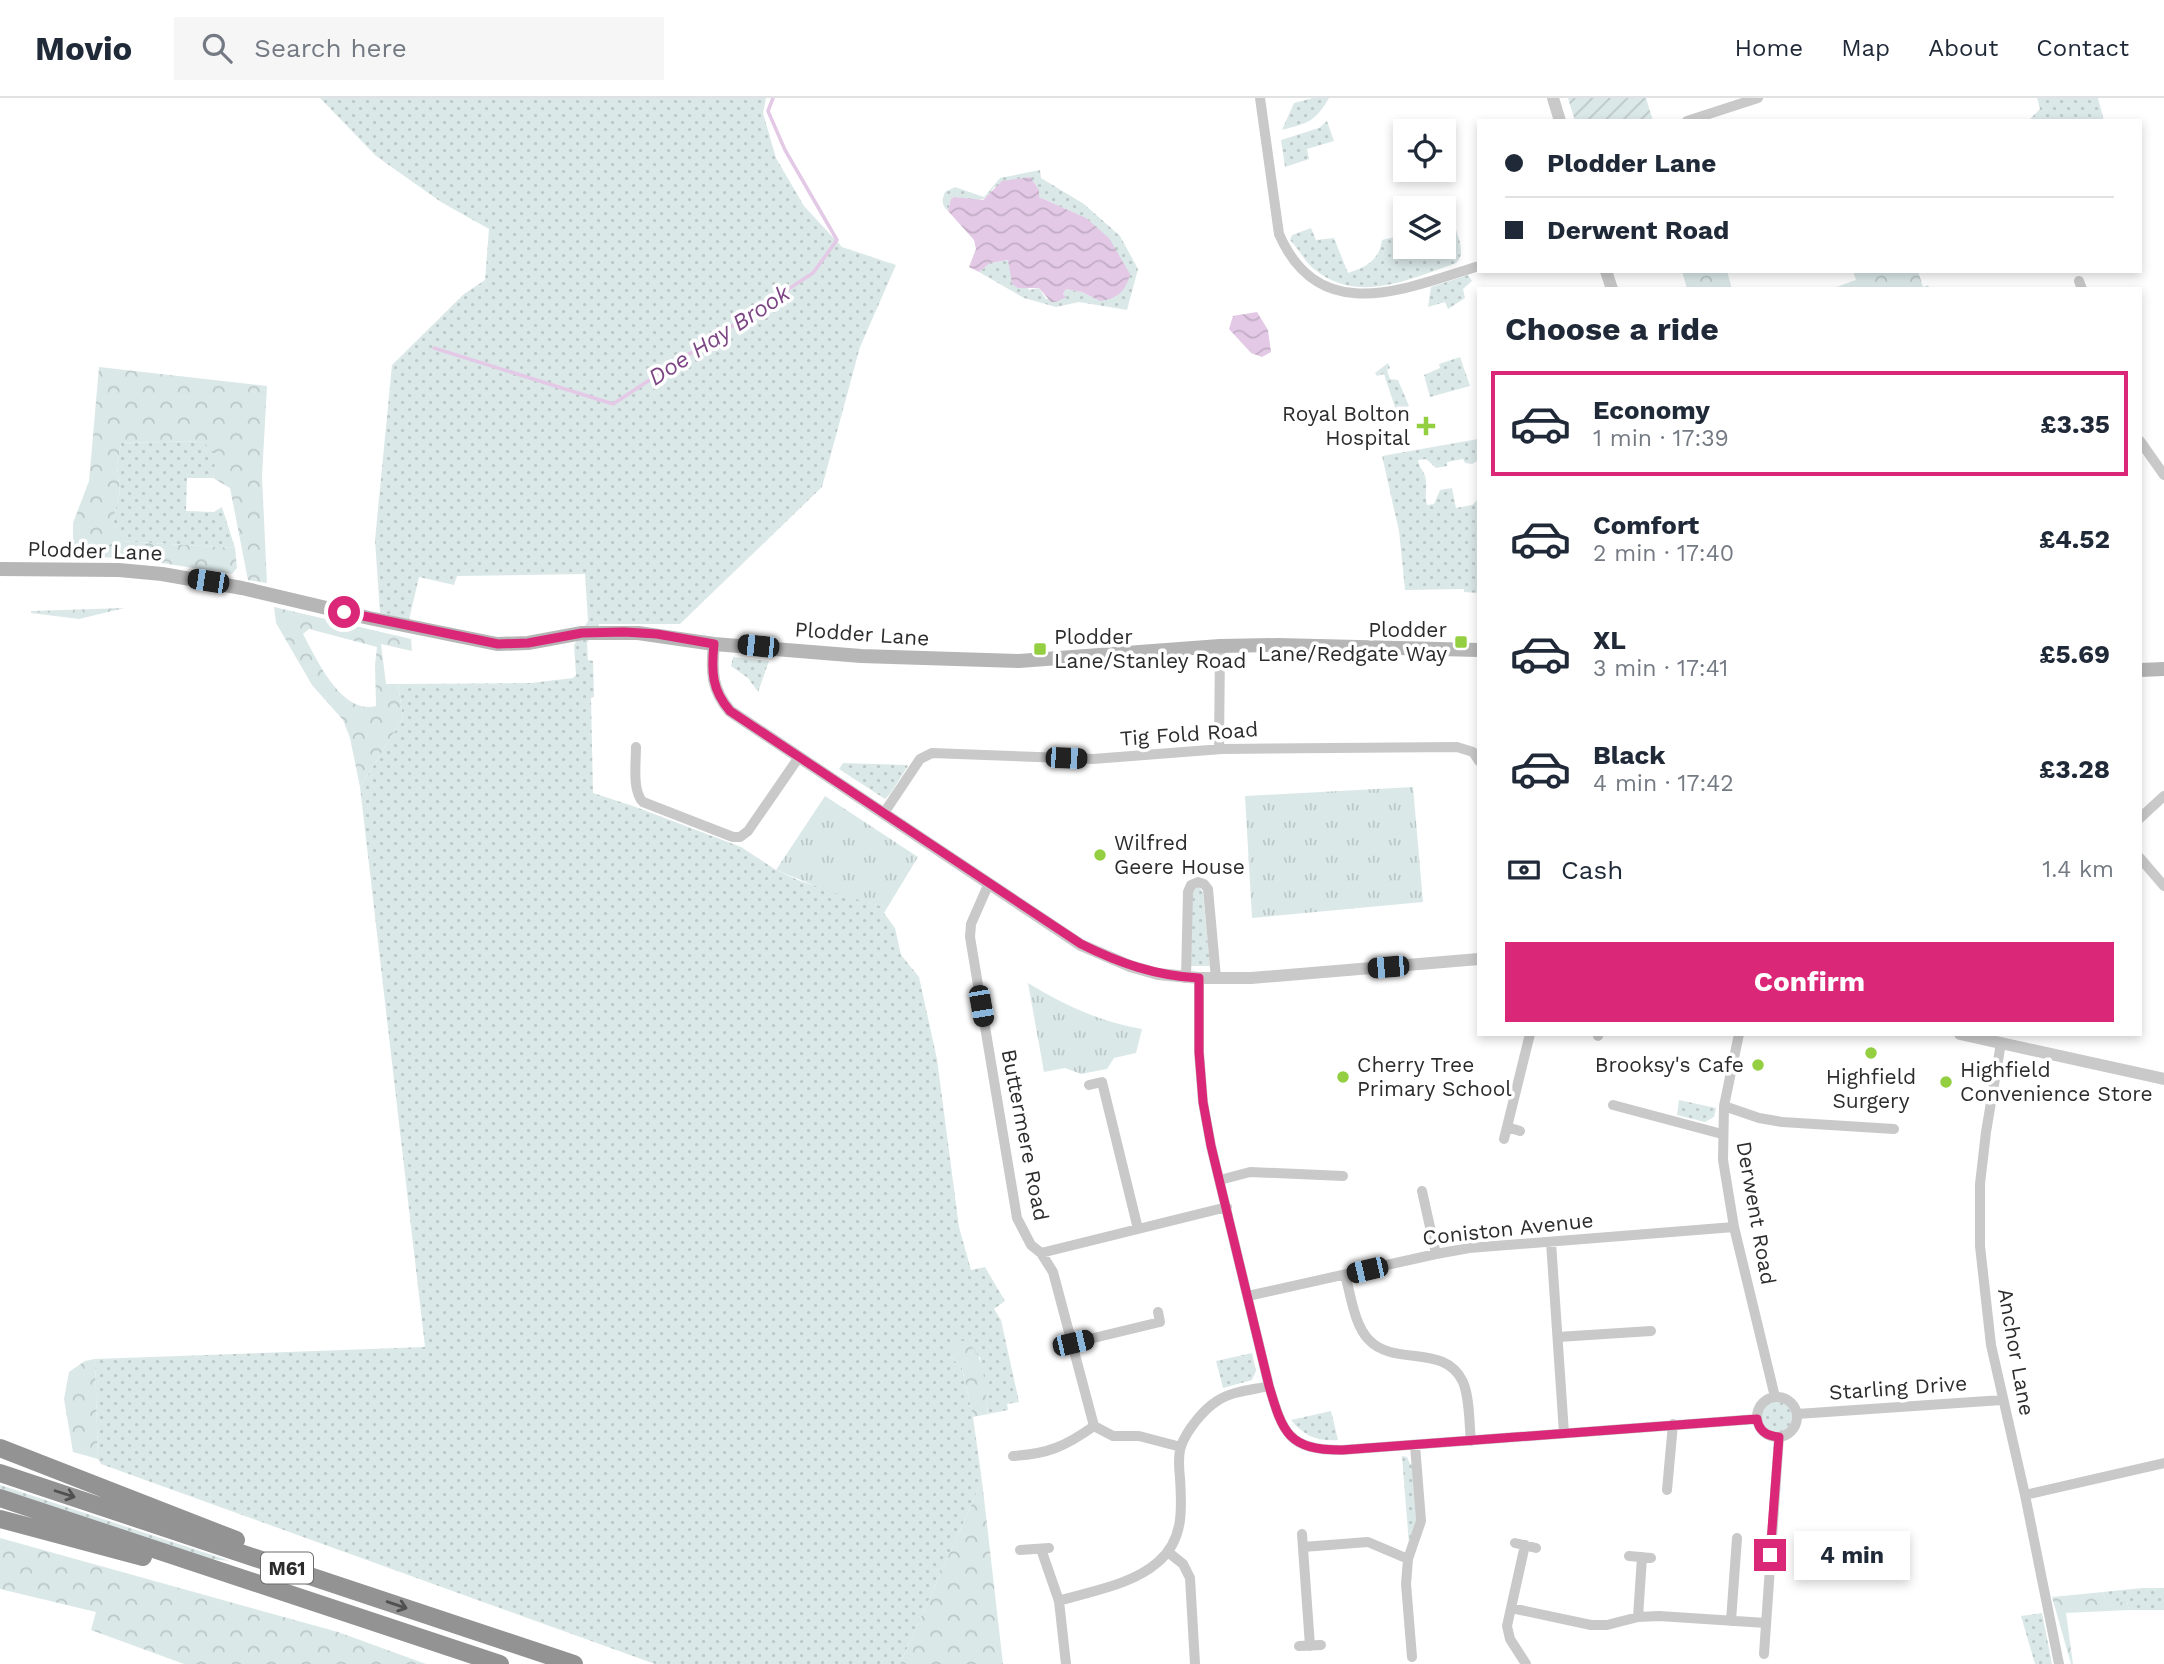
<!DOCTYPE html>
<meta charset="utf-8">
<style>
body{margin:0;font-family:"Work Sans",sans-serif;background:#f6f6f7;color:#1f2937;height:100vh;display:flex;flex-direction:column;font-size:26px;white-space:nowrap}
*{box-sizing:border-box;margin:0}
p{font-size:23px;color:#747a83}
.icon{flex:none;width:38px;height:38px;fill:none;stroke:currentColor;stroke-width:2;stroke-linecap:round;stroke-linejoin:round}
.map{position:relative;flex:1;overflow:hidden}
.side{position:absolute;left:1477px;top:189px;width:665px;height:749px;display:flex;flex-direction:column;background:#fff;border-radius:0px;box-shadow:0 4px 10px #0003}
.side>*{flex:none}
.guide{position:absolute;left:1477px;top:21px;width:665px;height:154px;border-radius:0px;box-shadow:0 4px 10px #0003;display:grid;align-content:center;height:154px;padding:0 28px;background:#fff}
.tools{position:absolute;left:1393px;top:21px;display:grid;gap:14px}
.tools a{display:grid;place-items:center;width:63px;height:63px;border-radius:0px;background:#fff;box-shadow:0 4px 10px #0003;font-size:35px}
.end{position:absolute;width:32px;height:32px;margin:-16px;border:9px solid #db2777;background:#fff;box-shadow:0 0 0 4px #fff}
.from{border-radius:50%}
.bubble{position:absolute;height:49px;border-radius:0px;background:#fff;box-shadow:0 4px 10px #0003;font-size:23px;font-weight:700;line-height:49px;text-align:center}
.car{position:absolute;width:21px;height:42px;margin:-21px -10px;border-radius:9px;box-shadow:0 0 5px 2px #0007;background:linear-gradient(#222 24%,#8ab4d8 0 40%,#222 0 76%,#8ab4d8 0 86%,#222 0)}
.guide b{display:flex;align-items:center;gap:24px;height:66px;font-size:26px}
.guide b+b{border-top:2px solid #e0e1e3}
.guide i{width:18px;height:18px;background:#1f2937}
ul{padding:0;list-style:none}
li{display:flex;align-items:center;gap:21px;height:105px;margin:0 14px 10px;padding:0 14px;border:4px solid transparent;border-radius:0px}
li div{flex:1}
li b{display:block;font-size:26px}
li em{font-style:normal;font-weight:700}
li.on{border-color:#db2777}
li>.icon{width:63px;height:63px;stroke-width:1.5}
h2{padding:0 28px;font-size:32px;line-height:84px}
.pay{display:flex;align-items:center;gap:18px;height:77px;padding:0 28px;font-size:26px}
.pay p{margin-inline-start:auto}
.cta{display:flex;gap:14px;margin-top:auto;padding:14px 28px}
.cta a{flex:1;height:80px;border-radius:0px;background:#db2777;color:#fff;font-size:28px;font-weight:700;line-height:80px;text-align:center}
header{display:flex;align-items:center;gap:42px;box-sizing:border-box;height:98px;padding:0 35px;background:#fff;border-bottom:2px solid #e0e1e3}
header strong{font-size:33px}
nav{display:flex;gap:38px;margin-inline-start:auto;font-size:24px}
.search{width:490px;height:63px;background:#f6f6f7;display:flex;align-items:center;gap:18px;box-sizing:border-box;padding:0 24px;border-radius:0px;color:#747a83;font-size:26px}
.map>svg:first-child{display:block}
</style>
<header>
<strong>Movio</strong>
<div class="search"><svg class="icon" aria-label="search" viewBox="0 0 24 24"><circle cx="10" cy="10" r="6"/><path d="M15 15l6 6"/></svg>Search here</div>
<nav><a>Home</a><a>Map</a><a>About</a><a>Contact</a></nav>
</header>
<div class="map">
<svg width="2164" height="1566" viewBox="0 0 2164 1566">
<defs>
<pattern id="grass-dots" width="8" height="8" patternUnits="userSpaceOnUse" patternTransform="scale(1.75)"><rect width="8" height="8" fill="#dbe8e8"/><path d="M2 2h.1M6 6h.1" fill="none" stroke="#bcc7c7" stroke-width="1.8" stroke-linecap="round"/></pattern>
<pattern id="forest-crowns" width="20" height="18" patternUnits="userSpaceOnUse" patternTransform="scale(1.75)"><rect width="20" height="18" fill="#dbe8e8"/><path d="M2 6a3 3 0 1 1 6 0M12 15a3 3 0 1 1 6 0" fill="none" stroke="#bcc7c7"/></pattern>
<pattern id="park-tufts" width="24" height="20" patternUnits="userSpaceOnUse" patternTransform="scale(1.75)"><rect width="24" height="20" fill="#dbe8e8"/><path d="M3 7l-1-3M5 7V3M7 7l1-3M15 17l-1-3M17 17v-4M19 17l1-3" fill="none" stroke="#bcc7c7"/></pattern>
<pattern id="garden-furrows" width="10" height="10" patternUnits="userSpaceOnUse" patternTransform="scale(1.75)"><rect width="10" height="10" fill="#dbe8e8"/><path d="M-1 1l2-2M0 10L10 0M9 11l2-2" fill="none" stroke="#bcc7c7"/></pattern>
<pattern id="water-waves" width="16" height="10" patternUnits="userSpaceOnUse" patternTransform="scale(1.75)"><rect width="16" height="10" fill="#e3c9e6"/><path d="M0 5q4-4 8 0t8 0" fill="none" stroke="#c3adc5"/></pattern>
</defs>
<rect width="100%" height="100%" fill="#fff"/>
<path fill="url(#grass-dots)" d="M320 0H766L763 15 776 60 804 108 842 149 896 167 860 249 822 389 680 526H599L587 545 588 562 593 563 594 599 591 600 593 695 633 708 741 749 776 772 800 783 887 810 884 815 895 830 901 857 919 879 937 961 959 1129 971 1172 985 1169 1005 1203 994 1211 1001 1222 1019 1304 1007 1306 1008 1312 988 1316 980 1259H951L962 1270 973 1319 982 1383 900 1566H655L101 1366 98 1361 95 1261 425 1249 360 689 403 620 398 586 531 585 573 580 576 577 574 547 588 523 585 476 457 478 454 487 419 479 409 522 380 515 375 442 392 267 464 196 485 182 489 131 441 104 376 58Z
M1313 0H1329C1315 24 1308 25 1282 32L1294 5Z
M2037 0H2098L2104 23H2028L2040 11Z
M1327 23 1334 43 1307 51 1309 61 1285 69 1281 42 1319 30Z
M1040 72 1041 80 1084 106 1120 138 1138 171 1127 212 1079 204 1056 209 1024 200 979 174 990 165 1009 162 1029 192 1039 190 1046 201 1065 198 1063 196 1066 191 1082 194 1100 203 1085 120 1039 99 994 89C983 108 973 102 954 99L951 101 948 113C941 107 942 102 945 94L955 89 984 99 1000 80Z
M1453 120C1455 134 1468 155 1456 165 1411 181 1357 207 1314 171 1304 163 1299 151 1290 142L1292 137 1311 130 1316 142 1334 140 1348 175C1367 169 1379 162 1382 142L1399 138 1406 155 1424 149H1444L1445 122Z
M1468 177 1472 183 1463 191 1465 200 1448 211 1445 204 1428 209 1431 189Z
M1460 259 1470 288 1430 299 1424 277 1440 270 1439 266Z
M1388 265 1390 270 1387 272 1390 281 1398 282 1409 308 1396 312 1384 276 1377 278 1375 275Z
M1477 335H1479V362L1472 366 1465 365 1463 361 1447 364V368L1436 370 1426 361 1418 362C1419 370 1423 371 1425 378 1428 389 1424 397 1427 407L1434 406 1440 392 1452 390 1456 410 1472 407 1479 401V495L1464 494V491L1405 492 1399 433 1382 358 1478 341Z
M202 343 217 356 213 380H187L186 413 214 414 222 409 235 450 120 443 113 422 120 394 117 367 121 345Z
M733 559 769 563 758 594 748 580 731 568Z
M843 665 906 667 908 668 890 696 885 701 839 671Z
M1195 789H1199L1203 794 1210 868H1191L1192 796Z
M1679 1002 1716 1010 1714 1019 1705 1024 1677 1017Z
M1252 1255 1256 1273 1252 1282 1223 1290 1216 1263Z
M1760 1319a16 16 0 1 1 32 0a16 16 0 1 1-32 0Z
M1331 1313 1338 1342C1318 1344 1304 1338 1291 1322Z
M1402 1358 1407 1359 1410 1366H1412L1416 1424 1409 1446Z
M0 1387 230 1463 211 1461 0 1391Z
M2142 1490H2164V1512H2129L2127 1504H2106L2103 1494Z
M2042 1515 2052 1566H2035L2021 1518Z"/>
<path fill="url(#forest-crowns)" fill-rule="evenodd" d="M1682 173H1727L1732 191H1687Z
M1853 173H1918L1923 189 1928 187 1930 191H1831L1856 182Z
M99 269 267 288 262 378 267 485 248 482 230 390 213 380 216 356 202 343 121 345 117 367 120 394 113 422 121 443 235 450 237 470 232 476 130 460 84 459 73 446V425L89 383Z
M274 509 411 541 412 553 381 546 386 586H398L403 620 360 689 350 640 343 622 312 587 276 525ZM309 531 377 549 375 567 376 608C341 617 316 560 303 536Z
M125 510 79 521 31 515V513Z
M950 1241C988 1240 984 1288 988 1316L973 1319 962 1270 951 1259Z
M95 1261 98 1361 73 1354 64 1301 69 1274 85 1263Z
M982 1383 1003 1566H900Z
M0 1440 338 1534 426 1566H184L91 1532 96 1514 0 1491Z
M2103 1494 2106 1504H2127L2129 1512 2066 1515 2073 1566H2071L2052 1499Z"/>
<path fill="url(#park-tufts)" d="M1413 689 1423 804 1252 820 1245 698Z
M825 698 918 759 887 810 828 793 776 772Z
M1028 885C1064 907 1100 924 1142 931L1136 955 1114 960 1107 971 1081 976 1065 970 1044 974Z"/>
<path fill="url(#garden-furrows)" d="M1568 0H1646L1653 23H1575Z"/>
<path fill="url(#water-waves)" d="M1030 79 1039 92V99L1086 120 1109 140 1130 176C1126 193 1117 201 1100 203L1082 194 1066 191 1063 196 1066 199 1056 204H1051L1039 190H1018L1012 186 1008 162 990 165 979 174 969 169 976 151 974 142 948 113 951 101 954 99 983 102 1002 83Z
M1257 214 1268 232 1271 254 1262 259 1251 255 1229 231 1233 218Z"/>
<g fill="none" stroke-linecap="round" stroke-linejoin="round">
<path stroke="#e3c9e6" stroke-width="3.5" d="M434 250 613 306 813 175 837 142 785 52 768 13 773 0"/>
<path stroke="#c9c9c9" stroke-width="10" d="M1260 0 1279 136C1320 230 1406 190 1479 168
M1687 23 1758 0
M2079 183 2082 191
M2140 343 2164 377
M636 649C636 665 632 693 643 704L733 739H740L748 733 799 659
M1219 651 1220 548
M884 715 920 661 932 655 1093 661 1222 651 1457 649 1473 654 1479 663
M2140 720 2164 698
M2140 760 2164 788
M989 785 971 826 970 839 1017 1120 1031 1147 1041 1155 1053 1174 1094 1328 1113 1338H1139L1181 1349
M1186 880 1188 794 1191 787 1198 784 1204 786 1208 791 1216 880
M1199 880V954L1203 1004 1211 1048 1269 1288C1283 1335 1288 1352 1342 1352L1757 1321
M1739 936 1724 1008 1723 1062 1734 1129 1775 1299
M1598 938V936
M2001 945 1986 1034 1980 1086V1148L1991 1247 2025 1397 2059 1566
M1089 987 1102 984 1138 1131
M1613 1007 1722 1036
M1724 1008 1759 1020 1782 1024 1894 1031
M1507 1029 1520 1033
M1504 1041 1530 936
M1220 1082 1250 1074 1343 1078
M1422 1093 1436 1156
M1551 1144 1564 1335
M1041 1155 1227 1109
M1345 1177C1351 1197 1354 1227 1369 1242 1395 1269 1445 1245 1463 1284 1470 1301 1469 1325 1471 1343
M1248 1198 1436 1156 1469 1150 1734 1129
M1558 1239 1651 1233
M1073 1245 1160 1224 1158 1214
M1757 1319a20 20 0 1 1 40 0a20 20 0 1 1-40 0Z
M1797 1316 2002 1302
M1013 1358C1048 1356 1066 1348 1094 1328
M1667 1392 1673 1326
M2025 1397 2164 1365
M1302 1436 1310 1548
M1515 1445 1536 1450
M1525 1447 1507 1528 1510 1541 1526 1566
M1303 1449 1368 1444 1408 1461
M1041 1451 1059 1503 1066 1566
M1020 1452 1049 1450
M1168 1454 1183 1466 1190 1480 1195 1566
M1629 1458 1651 1460
M1059 1503C1091 1493 1132 1487 1158 1464 1184 1442 1182 1411 1180 1380 1179 1371 1178 1358 1181 1348 1187 1332 1203 1312 1217 1303 1232 1293 1252 1292 1269 1288
M1511 1510 1591 1527H1607L1638 1519 1659 1518 1766 1525
M1638 1519 1642 1459
M1731 1523 1737 1440
M1299 1548 1321 1547
M1764 1556 1779 1339
M1412 1559 1406 1486 1408 1461 1421 1423 1415 1347"/>
<path stroke="#c9c9c9" stroke-width="12" d="M1553 0 1560 23
M1606 173 1612 191
M714 546C711 574 712 592 730 613L1081 847 1130 868 1158 876 1199 880H1251L1479 861
M1960 936 2164 981"/>
<path stroke="#b6b6b6" stroke-width="14" d="M0 471 119 472 162 476 242 490 369 520 497 546 528 545 582 535H638L714 546 861 558 1019 563 1220 548 1278 547 1479 552
M2140 572 2164 571"/>
<path stroke="#939393" stroke-width="18" d="M0 1350 236 1442
M0 1375 574 1566
M0 1400 500 1566
M0 1421 143 1459"/>
</g>
<defs><path id="oneway-shaft" d="M-6 0H5M1.5-3L5.5 0L1.5 3" fill="none" stroke-width="1.6" stroke-linecap="round" stroke-linejoin="round" transform="scale(1.75)"/></defs>
<g stroke="#505050">
<use href="#oneway-shaft" transform="translate(65 1396) rotate(18)"/>
<use href="#oneway-shaft" transform="translate(397 1507) rotate(19)"/>
</g>
<g fill="none" stroke-linecap="round" stroke-linejoin="round">
<path stroke="#db2777" stroke-width="9" d="M344 514 498 546 528 545 582 535 624 534 657 536 714 546C711 574 712 592 730 613L1081 846C1119 865 1156 878 1199 880V954L1203 1004 1211 1048 1269 1288C1283 1335 1288 1352 1342 1352L1757 1321C1759 1333 1766 1338 1779 1339L1770 1457"/>
</g>
<g fill="#94cf42" stroke="#fff" stroke-width="2.5">
<path d="M1422.5 317.5h7v7h7v7h-7v7h-7v-7h-7v-7h7z"/>
<rect x="1454" y="537" width="14" height="14" rx="3.5"/>
<rect x="1033" y="544" width="14" height="14" rx="3.5"/>
<circle cx="1100" cy="757" r="7"/>
<circle cx="1871" cy="955" r="7"/>
<circle cx="1758" cy="967" r="7"/>
<circle cx="1343" cy="979" r="7"/>
<circle cx="1946" cy="984" r="7"/>
</g>
<g text-anchor="middle" stroke-width="7" stroke-linejoin="round" paint-order="stroke">
<rect fill="#fff" stroke="#6b6b6b" stroke-width="2" x="261" y="1454.5" width="52" height="31" rx="5"/>
<g font-size="19" font-weight="bold" fill="#2c2c2c">
<text x="287" y="1477">M61</text>
</g>
<g font-size="21" fill="#2c2c2c" stroke="#fff" text-anchor="start">
<text x="1410" y="323" text-anchor="end">Royal Bolton<tspan x="1410" dy="24">Hospital</tspan></text>
<text x="1447" y="539" text-anchor="end">Plodder<tspan x="1447" dy="24">Lane/Redgate Way</tspan></text>
<text x="1054" y="546">Plodder<tspan x="1054" dy="24">Lane/Stanley Road</tspan></text>
<text x="1114" y="752">Wilfred<tspan x="1114" dy="24">Geere House</tspan></text>
<text x="1357" y="974">Cherry Tree<tspan x="1357" dy="24">Primary School</tspan></text>
<text x="1744" y="974" text-anchor="end">Brooksy's Cafe</text>
<text x="1960" y="979">Highfield<tspan x="1960" dy="24">Convenience Store</tspan></text>
<text x="1871" y="986" text-anchor="middle">Highfield<tspan x="1871" dy="24">Surgery</tspan></text>
</g>
<g font-size="21" fill="#2c2c2c" stroke="#fff">
<text transform="translate(95 453) rotate(2)" y="7">Plodder Lane</text>
<text transform="translate(862 536) rotate(4)" y="7">Plodder Lane</text>
<text transform="translate(1189 636) rotate(-4)" y="7">Tig Fold Road</text>
<text transform="translate(1025 1037) rotate(79)" y="7">Buttermere Road</text>
<text transform="translate(1756 1115) rotate(80)" y="7">Derwent Road</text>
<text transform="translate(1508 1131) rotate(-6)" y="7">Coniston Avenue</text>
<text transform="translate(2016 1254) rotate(80)" y="7">Anchor Lane</text>
<text transform="translate(1898 1290) rotate(-4)" y="7">Starling Drive</text>
</g>
<g font-size="23" font-style="italic" fill="#7c4584" stroke="#fff">
<text transform="translate(719 237) rotate(-33)" y="8">Doe Hay Brook</text>
</g>
</g>
</svg>
<div class="tools">
<a><svg class="icon" aria-label="locate" viewBox="0 0 24 24"><circle cx="12" cy="12" r="6"/><path d="M12 2v4M12 18v4M2 12h4M18 12h4"/></svg></a>
<a><svg class="icon" aria-label="layers" viewBox="0 0 24 24"><path d="M12 4l9 5-9 5-9-5zM3 14l9 5 9-5"/></svg></a>
</div>
<i class="end from" style="left:344px;top:514px"></i>
<i class="end" style="left:1770px;top:1457px"></i>
<div class="bubble" style="left:1794px;top:1433px;width:116px">4 min</div>
<i class="car" style="left:208px;top:483px;rotate:279deg"></i>
<i class="car" style="left:758px;top:548px;rotate:276deg"></i>
<i class="car" style="left:1066px;top:660px;rotate:92deg"></i>
<i class="car" style="left:1388px;top:869px;rotate:265deg"></i>
<i class="car" style="left:981px;top:908px;rotate:170deg"></i>
<i class="car" style="left:1367px;top:1172px;rotate:257deg"></i>
<i class="car" style="left:1073px;top:1245px;rotate:77deg"></i>
<div class="guide">
<b><i class="from"></i>Plodder Lane</b>
<b><i></i>Derwent Road</b>
</div>
<section class="side">
<h2>Choose a ride</h2>
<ul>
<li class="on"><svg class="icon" aria-label="car" viewBox="0 0 24 24"><path d="M5 17H2v-5l4-1 3-4h7l3 4 3 1v5h-3M9 17h6M6 11h13"/><circle cx="7" cy="17" r="2"/><circle cx="17" cy="17" r="2"/></svg><div><b>Economy</b><p>1 min · 17:39</p></div><em>£3.35</em></li>
<li><svg class="icon" aria-label="car" viewBox="0 0 24 24"><path d="M5 17H2v-5l4-1 3-4h7l3 4 3 1v5h-3M9 17h6M6 11h13"/><circle cx="7" cy="17" r="2"/><circle cx="17" cy="17" r="2"/></svg><div><b>Comfort</b><p>2 min · 17:40</p></div><em>£4.52</em></li>
<li><svg class="icon" aria-label="car" viewBox="0 0 24 24"><path d="M5 17H2v-5l4-1 3-4h7l3 4 3 1v5h-3M9 17h6M6 11h13"/><circle cx="7" cy="17" r="2"/><circle cx="17" cy="17" r="2"/></svg><div><b>XL</b><p>3 min · 17:41</p></div><em>£5.69</em></li>
<li><svg class="icon" aria-label="car" viewBox="0 0 24 24"><path d="M5 17H2v-5l4-1 3-4h7l3 4 3 1v5h-3M9 17h6M6 11h13"/><circle cx="7" cy="17" r="2"/><circle cx="17" cy="17" r="2"/></svg><div><b>Black</b><p>4 min · 17:42</p></div><em>£3.28</em></li>
</ul>
<div class="pay"><svg class="icon" aria-label="cash" viewBox="0 0 24 24"><path d="M3 7h18v10H3z"/><circle cx="12" cy="12" r="2"/></svg>Cash<p>1.4 km</p></div>
<div class="cta"><a>Confirm</a></div>
</section>
</div>
